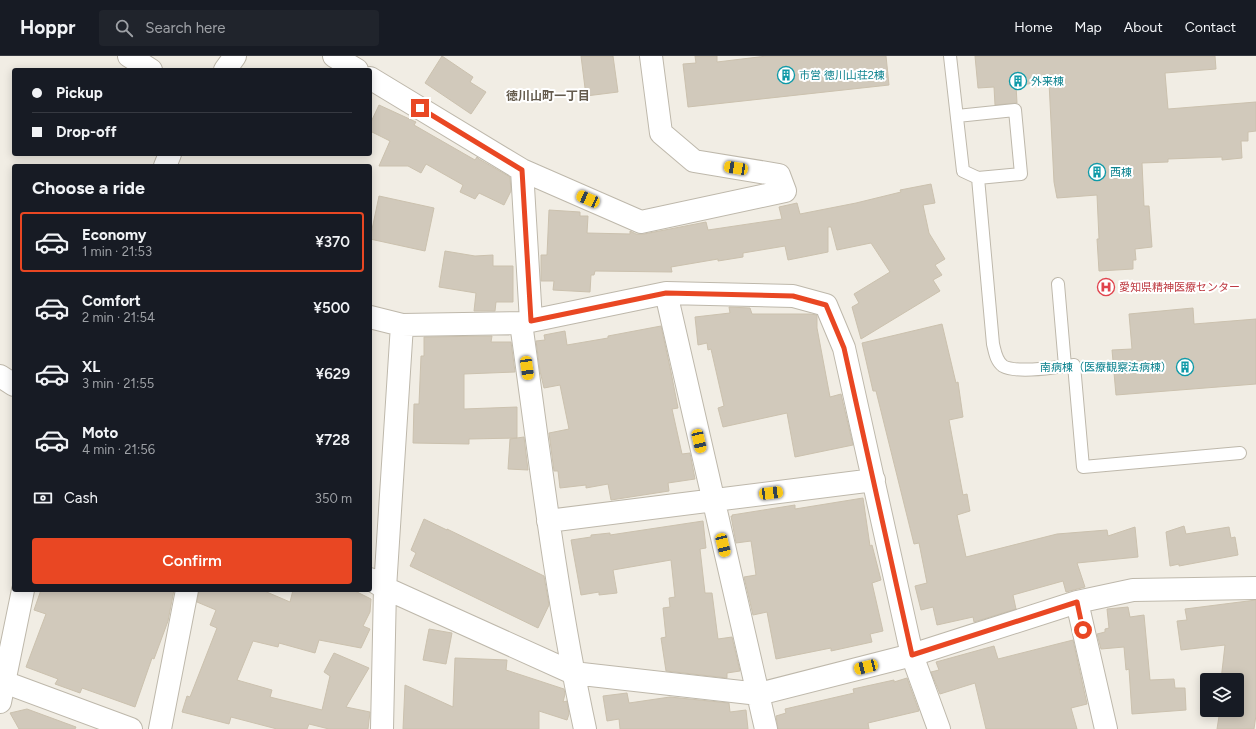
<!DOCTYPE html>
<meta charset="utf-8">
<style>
body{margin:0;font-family:Figtree,"Noto Sans JP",sans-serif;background:#20242c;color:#f1f3f6;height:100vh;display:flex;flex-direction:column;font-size:15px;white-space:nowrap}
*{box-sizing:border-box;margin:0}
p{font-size:13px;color:#9ea1a6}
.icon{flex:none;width:22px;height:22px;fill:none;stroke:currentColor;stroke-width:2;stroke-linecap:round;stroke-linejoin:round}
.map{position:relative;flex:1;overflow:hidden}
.drawer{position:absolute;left:12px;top:108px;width:360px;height:428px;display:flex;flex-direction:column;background:#171b24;border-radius:4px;box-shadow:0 2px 10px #0003}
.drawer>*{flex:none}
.hud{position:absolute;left:12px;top:12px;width:360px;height:88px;border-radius:4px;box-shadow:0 2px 10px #0003;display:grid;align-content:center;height:88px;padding:0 20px;background:#171b24}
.controls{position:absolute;left:1200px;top:617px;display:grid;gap:8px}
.controls a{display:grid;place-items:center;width:44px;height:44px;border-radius:4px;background:#171b24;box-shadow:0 2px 10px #0003;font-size:20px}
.end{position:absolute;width:18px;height:18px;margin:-9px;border:5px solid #e94723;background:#fff;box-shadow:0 0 0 2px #fff}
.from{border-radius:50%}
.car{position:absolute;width:12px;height:24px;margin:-12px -6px;border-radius:5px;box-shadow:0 0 3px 1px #0007;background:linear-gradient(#f5c518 24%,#345 0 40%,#f5c518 0 76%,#345 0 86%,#f5c518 0)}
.hud b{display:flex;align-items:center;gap:14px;height:38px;font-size:15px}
.hud b+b{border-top:1px solid #363941}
.hud i{width:10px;height:10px;background:#f1f3f6}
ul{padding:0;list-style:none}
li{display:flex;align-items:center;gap:12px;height:60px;margin:0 8px 6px;padding:0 12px;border:2px solid transparent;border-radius:4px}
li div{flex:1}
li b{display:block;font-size:15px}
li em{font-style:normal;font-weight:600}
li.current{border-color:#e94723}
li>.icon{width:36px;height:36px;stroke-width:1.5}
h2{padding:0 20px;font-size:18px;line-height:48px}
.pay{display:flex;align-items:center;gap:10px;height:44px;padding:0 20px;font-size:15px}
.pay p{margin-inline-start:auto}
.action{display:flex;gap:8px;margin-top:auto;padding:8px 20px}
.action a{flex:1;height:46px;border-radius:4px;background:#e94723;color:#fff;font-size:16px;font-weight:600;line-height:46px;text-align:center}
header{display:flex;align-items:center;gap:24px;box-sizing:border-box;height:56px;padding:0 20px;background:#171b24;border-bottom:1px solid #363941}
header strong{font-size:19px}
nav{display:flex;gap:22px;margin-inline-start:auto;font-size:14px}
.search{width:280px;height:36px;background:#20242c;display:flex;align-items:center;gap:10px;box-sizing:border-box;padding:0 14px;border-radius:4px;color:#9ea1a6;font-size:15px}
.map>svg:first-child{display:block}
</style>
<header>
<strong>Hoppr</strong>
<div class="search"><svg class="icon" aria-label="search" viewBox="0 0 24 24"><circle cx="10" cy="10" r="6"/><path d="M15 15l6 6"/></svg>Search here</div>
<nav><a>Home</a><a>Map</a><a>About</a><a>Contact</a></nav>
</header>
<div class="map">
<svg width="1256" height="673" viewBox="0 0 1256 673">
<rect width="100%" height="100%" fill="#f1ede4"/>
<path fill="#d1c9bb" stroke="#cbc1ae" d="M442 0 473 21 470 26 486 36 471 58 425 27Z
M581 0H613L618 36 586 40Z
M695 0H717V6L767 0H886L889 29 688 51 683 8 696 7Z
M975 0H1215L1216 13 1165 17 1168 53 1256 46V75L1248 76V85H1241L1242 102 1222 104V101L1168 103V106L1142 107 1144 150H1149L1152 191 1135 193 1136 204H1133V213L1099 215 1097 183H1099L1097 139 1057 142 1054 126 1049 26 1016 29 1017 47 995 49 994 31 978 32Z
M379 49 416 66 414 69 475 104 477 101 479 103 510 121 511 135 504 149 479 137 475 143 460 136 463 129 426 108 421 117 408 110H379L390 85 370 75V68Z
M931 128 935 147 923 149 929 177 945 203 935 209 942 219 933 224 940 235 861 283 852 251 859 247 854 238 890 216 871 187 837 194 831 171H828V196L788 204 785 190 743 197V201L718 205V203L671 211 672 216 595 215 594 219H591L590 236 553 234 554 225H541V199H547L549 154 580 156V160H588L587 177 630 178V175L636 178H644L706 166 708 174 782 163 779 151 797 147 800 158 856 147 901 136 900 134Z
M379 140 434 152 425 195 370 183Z
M445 195 475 200 493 199V210H513V246H496L495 255H474L476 237 439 231Z
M729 251 750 252 752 258H810L817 259V272L830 341 841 338 853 389 795 401 787 357 723 371 718 352 724 350 711 293 708 294 707 287 698 289 695 261 730 257Z
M1193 252 1194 268 1256 263V328L1116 339 1112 294 1132 293 1129 258Z
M942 268 956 327 958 326 963 361 949 364 963 439 967 438 970 455 957 459 966 501 1057 478 1107 474 1108 480 1135 471 1138 501 1077 507 1085 531 1066 536 1063 525 1013 539 1016 553 974 566 973 561 937 569 933 551 921 554 915 530 927 527 919 487 914 488 876 335H873L862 287Z
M661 270 671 316 678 352 672 353 682 398 690 397 695 423 668 427 669 435 611 444 608 428 586 432V429L560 432 558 415H554L549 377 569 373 560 329 544 332 540 315 536 285 545 284 544 279 565 275 567 289 608 282V280Z
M492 280 491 286H511L515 316 464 318V353L517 351V382L469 383V388L413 387 414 348H419L421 300H424V281Z
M524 381 528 414 508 413 510 383Z
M863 442 870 490 872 489 881 524 872 527 883 575 870 578 872 586 831 595V592L776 603 767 556 753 559 744 521 756 519 751 485 736 487 731 460H733L732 459 795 449V453Z
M424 463 447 474V473L544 520 549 549 538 572 410 510 416 497 411 494Z
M703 465 706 492 700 493 705 537H712L718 583 732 581 740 615 727 617V622L666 615 661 582 666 581 663 552 670 551 669 542 675 541 671 504 613 514 617 537 599 539V536L581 539 571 484 591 481V479L610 477V479Z
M1184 470 1186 478 1229 471 1231 482 1235 481 1238 499 1179 510V508L1170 510 1166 476Z
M41 534H174L168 565 154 603 152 602 135 651 82 632 80 637 55 628 58 623 26 611 46 558 34 554Z
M199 534H262L290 546 293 534H353L371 543 370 556 363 570 370 573 361 592 319 584 315 597 279 587 278 591 253 585 237 624 272 634 270 641 322 654 330 620 324 616 334 597 369 612 346 651 370 656 368 673H329L309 668 307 673H277L231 661 229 668 182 656 187 640 190 641 217 572 210 569 216 554 197 546Z
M1256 544V659L1254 673H1217L1220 654H1237V624H1221L1225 589 1181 594 1177 565 1187 564 1185 553Z
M1128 551 1130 561 1144 559 1150 624 1174 623 1175 632H1185L1186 654 1132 658 1129 613 1126 614 1124 591 1101 593 1097 578 1105 576V573L1109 572 1107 553Z
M429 573 452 577 446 608 423 604Z
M1073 584 1087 648 1071 652 1077 673H986L975 627 940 638 931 616 939 614 936 606 994 590 998 603Z
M455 602 507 604 506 614 564 633 565 638 563 646 567 645 569 658 567 664 539 655V673H403L405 629 453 651Z
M907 622 919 655 868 667 869 673H778L776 660 786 657 785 653 854 637 853 633 894 624V626Z
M627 637 629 647 670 641 729 647 730 656 746 654 748 673H620L619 663 607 665 603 640Z
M27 653 76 671 75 673H19L10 657Z"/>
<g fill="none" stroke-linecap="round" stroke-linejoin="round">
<g stroke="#beb8ab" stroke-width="14">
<path id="service" d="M950 0 963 115 978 122 993 288C995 296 996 305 1003 310 1017 318 1057 311 1074 309L1083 411 1240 397
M957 60 1015 54 1021 118 978 122
M1058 228 1065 310"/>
</g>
<g stroke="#beb8ab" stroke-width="24">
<path id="minor" d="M129 0 151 14
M334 0 357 14
M370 22 522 114 641 166 785 135 779 119 694 105 661 77 651 0
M522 114 531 265
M666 237 766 673
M370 261 402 269 521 267 666 237 793 240 826 249 844 292 912 599 1077 546 1133 534 1256 532
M521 267C540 403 556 539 585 673
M0 320 14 329
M548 465 874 424
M370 523 385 532 573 617 759 638 912 599 939 673
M1077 546 1106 673
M4 626 131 673
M160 673 187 534
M382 673 385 532 402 269"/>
</g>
<g stroke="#beb8ab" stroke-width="24">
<path id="tertiary" d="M225 14 235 0
M165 110 170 98
M0 646 23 534"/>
</g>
<use href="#service" stroke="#fff" stroke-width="12"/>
<use href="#minor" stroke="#fff" stroke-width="22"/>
<use href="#tertiary" stroke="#fff" stroke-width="22"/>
</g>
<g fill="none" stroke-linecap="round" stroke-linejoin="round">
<path stroke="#e94723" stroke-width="5" d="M420 52 522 114 531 265 666 237 793 240 826 249 844 292 912 599 1077 546 1083 574"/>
</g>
<defs>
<g id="building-ring" transform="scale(0.9)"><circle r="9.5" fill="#fff" stroke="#0f9aa8" stroke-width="1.5"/><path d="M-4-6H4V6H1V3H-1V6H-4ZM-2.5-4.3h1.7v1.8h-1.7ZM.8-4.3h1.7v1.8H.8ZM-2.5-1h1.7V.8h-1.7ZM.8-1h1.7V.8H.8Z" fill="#0f9aa8"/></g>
<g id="hospital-ring" transform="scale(0.9)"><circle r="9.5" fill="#fff" stroke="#e0444e" stroke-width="1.5"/><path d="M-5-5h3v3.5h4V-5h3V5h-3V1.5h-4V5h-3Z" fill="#e0444e"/></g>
</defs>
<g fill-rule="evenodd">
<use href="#building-ring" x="786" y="19"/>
<use href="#building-ring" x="1018" y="25"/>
<use href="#building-ring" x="1097" y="116"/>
<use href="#hospital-ring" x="1106" y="231"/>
<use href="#building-ring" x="1185" y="311"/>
</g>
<g text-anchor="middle" stroke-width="4" stroke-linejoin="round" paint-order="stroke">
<g font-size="11" fill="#0d838f" stroke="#fff" text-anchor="start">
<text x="799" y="23">市営 徳川山荘2棟</text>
<text x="1031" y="29">外来棟</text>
<text x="1110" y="120">西棟</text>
<text x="1172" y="315" text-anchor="end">南病棟（医療観察法病棟）</text>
</g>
<g font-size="11" fill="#be3a42" stroke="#fff" text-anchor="start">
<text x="1119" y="235">愛知県精神医療センター</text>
</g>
<g font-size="12" font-weight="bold" fill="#645b4d" stroke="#fff">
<text x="548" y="44">徳川山町一丁目</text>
</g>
</g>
</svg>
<div class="controls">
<a><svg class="icon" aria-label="layers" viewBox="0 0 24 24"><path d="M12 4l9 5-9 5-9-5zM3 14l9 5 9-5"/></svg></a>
</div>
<i class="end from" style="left:1083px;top:574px"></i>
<i class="end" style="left:420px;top:52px"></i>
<i class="car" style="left:736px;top:112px;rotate:279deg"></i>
<i class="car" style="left:588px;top:143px;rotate:294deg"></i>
<i class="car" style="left:527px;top:312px;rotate:172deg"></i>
<i class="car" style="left:699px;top:385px;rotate:167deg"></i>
<i class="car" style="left:771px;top:437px;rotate:83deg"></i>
<i class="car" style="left:723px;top:489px;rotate:166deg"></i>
<i class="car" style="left:866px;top:611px;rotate:256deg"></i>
<div class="hud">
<b><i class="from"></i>Pickup</b>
<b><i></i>Drop-off</b>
</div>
<section class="drawer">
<h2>Choose a ride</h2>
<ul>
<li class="current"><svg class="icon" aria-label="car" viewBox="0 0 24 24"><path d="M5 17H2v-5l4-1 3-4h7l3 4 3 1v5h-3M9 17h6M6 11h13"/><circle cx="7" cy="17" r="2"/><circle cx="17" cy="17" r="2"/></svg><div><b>Economy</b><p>1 min · 21:53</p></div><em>¥370</em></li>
<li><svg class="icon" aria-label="car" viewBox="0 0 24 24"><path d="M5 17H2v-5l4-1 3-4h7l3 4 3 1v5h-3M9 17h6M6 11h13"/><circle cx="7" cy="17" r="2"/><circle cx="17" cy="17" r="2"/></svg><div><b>Comfort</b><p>2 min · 21:54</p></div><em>¥500</em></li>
<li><svg class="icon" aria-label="car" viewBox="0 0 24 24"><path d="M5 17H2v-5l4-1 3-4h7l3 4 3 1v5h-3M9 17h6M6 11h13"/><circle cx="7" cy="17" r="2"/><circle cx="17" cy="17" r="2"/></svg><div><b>XL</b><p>3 min · 21:55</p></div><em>¥629</em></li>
<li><svg class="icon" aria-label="car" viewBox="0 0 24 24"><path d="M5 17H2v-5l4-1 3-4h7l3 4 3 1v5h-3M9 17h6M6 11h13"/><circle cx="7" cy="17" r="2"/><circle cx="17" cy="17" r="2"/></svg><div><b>Moto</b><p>4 min · 21:56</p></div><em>¥728</em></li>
</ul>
<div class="pay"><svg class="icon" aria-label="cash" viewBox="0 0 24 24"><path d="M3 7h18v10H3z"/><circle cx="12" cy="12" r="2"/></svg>Cash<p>350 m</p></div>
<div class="action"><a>Confirm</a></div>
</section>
</div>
